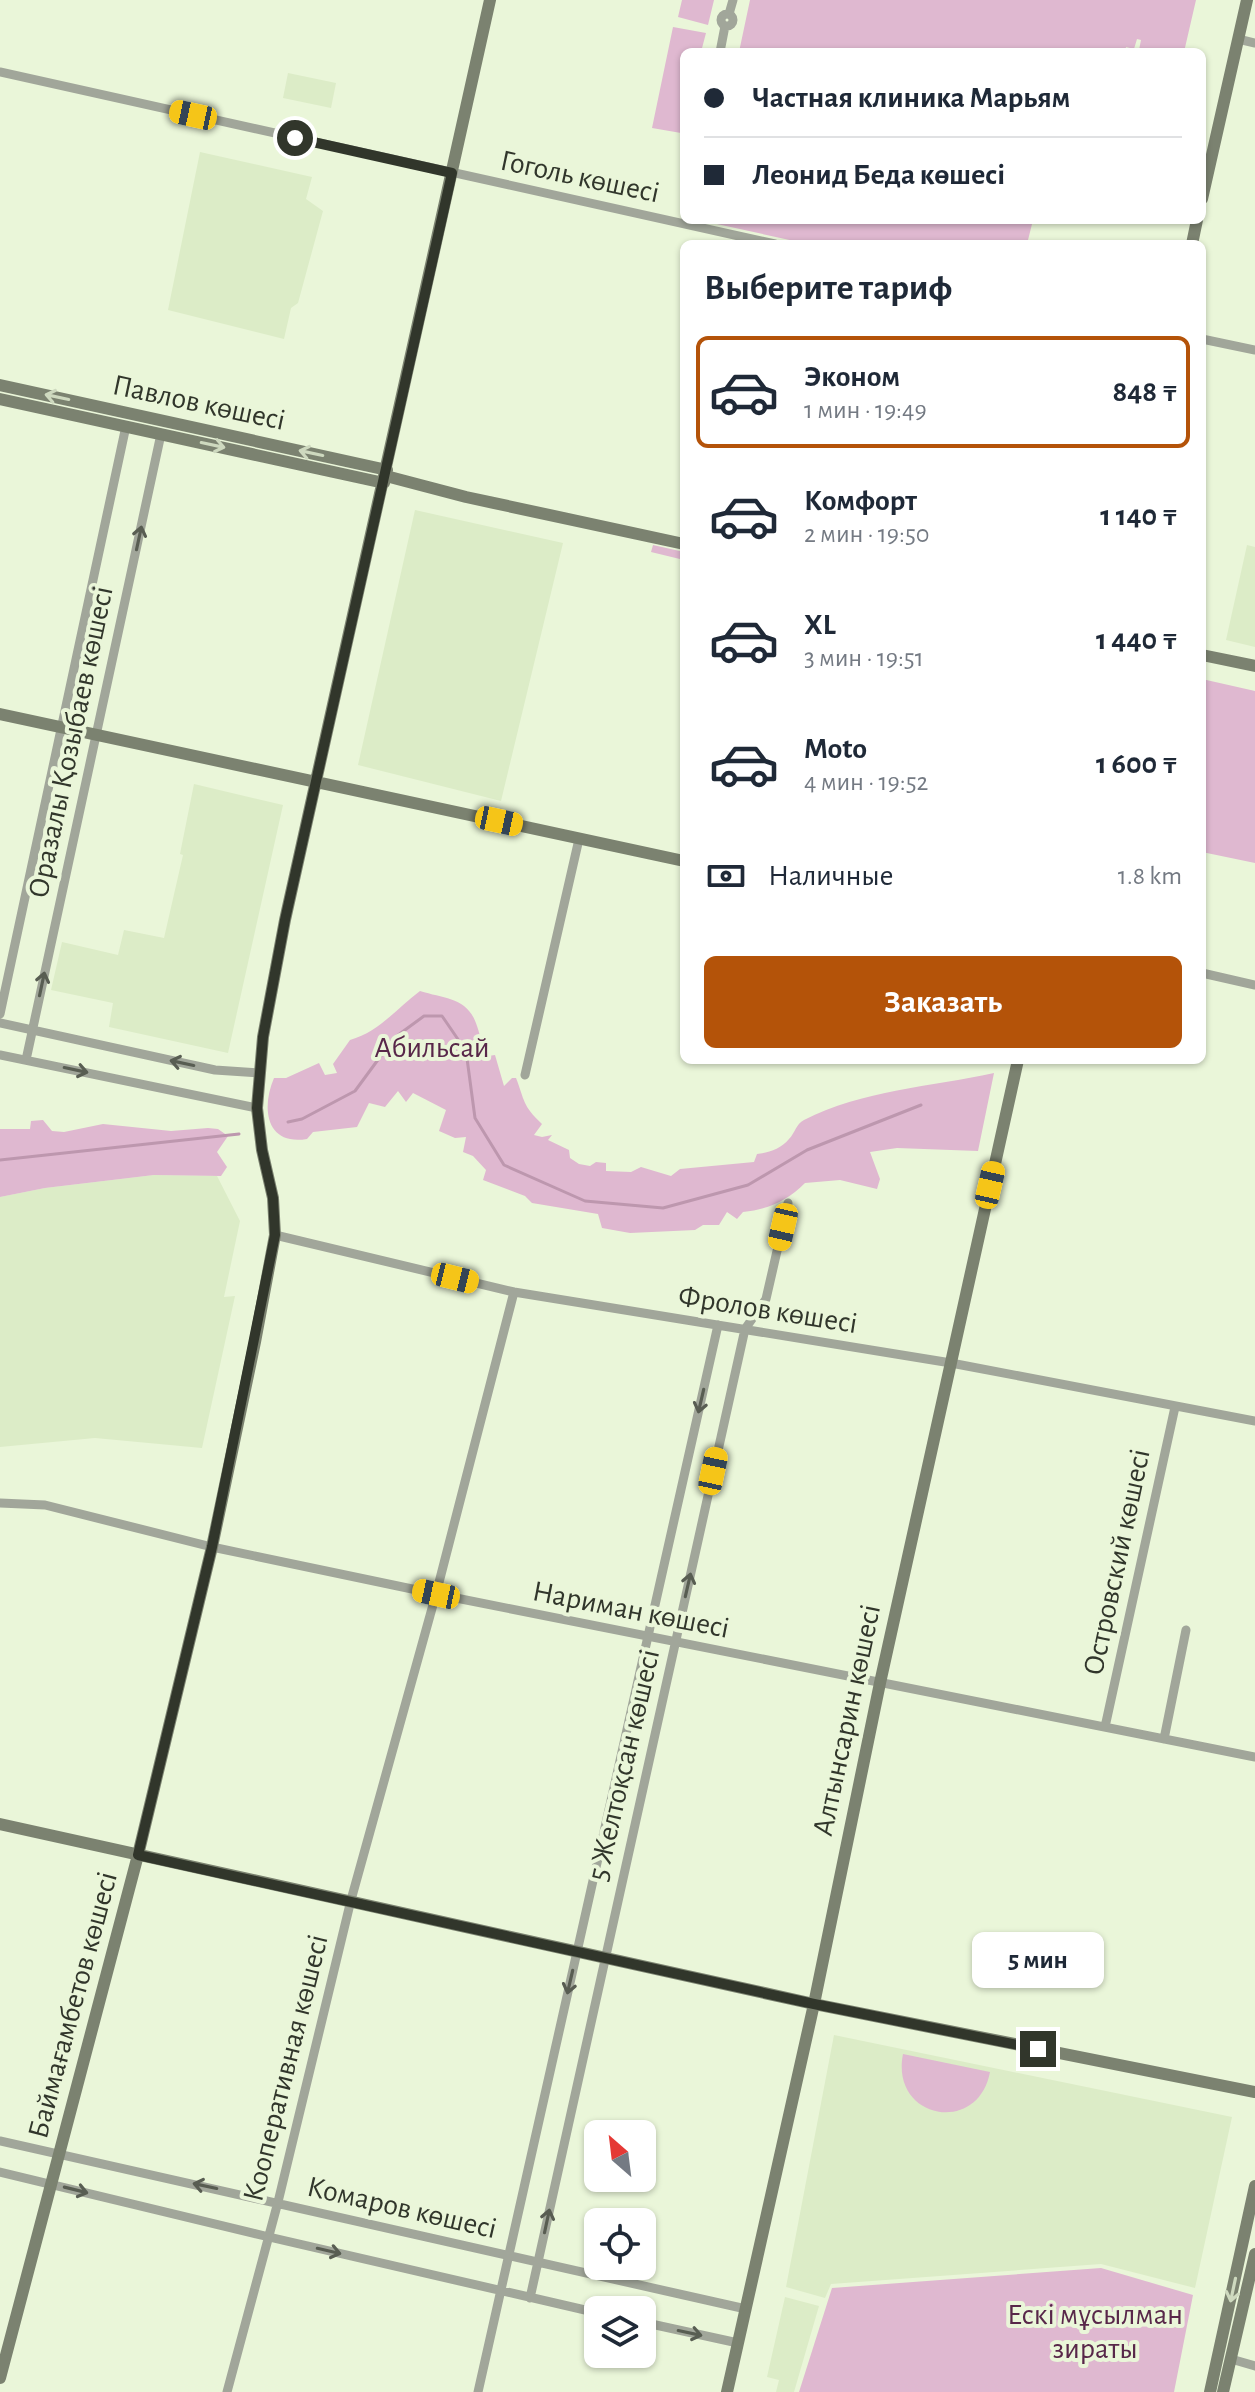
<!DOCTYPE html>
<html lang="ru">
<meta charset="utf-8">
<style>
body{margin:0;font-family:"Alegreya Sans",sans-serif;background:#f6f6f7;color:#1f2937;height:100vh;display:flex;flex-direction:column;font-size:30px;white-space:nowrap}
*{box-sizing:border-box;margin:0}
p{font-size:26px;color:#747a83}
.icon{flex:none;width:44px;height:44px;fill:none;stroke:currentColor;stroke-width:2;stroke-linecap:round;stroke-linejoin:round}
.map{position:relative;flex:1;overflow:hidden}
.drawer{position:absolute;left:680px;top:240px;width:526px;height:824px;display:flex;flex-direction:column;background:#fff;border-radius:12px;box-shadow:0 2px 6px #0004}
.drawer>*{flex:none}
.banner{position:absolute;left:680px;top:48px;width:526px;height:176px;border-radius:12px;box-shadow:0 2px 6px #0004;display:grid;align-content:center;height:176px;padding:0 24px;background:#fff}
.needle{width:52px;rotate:332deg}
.tools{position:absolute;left:584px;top:2120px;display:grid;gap:16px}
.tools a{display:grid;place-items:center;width:72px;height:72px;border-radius:12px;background:#fff;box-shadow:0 2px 6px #0004;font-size:40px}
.end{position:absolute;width:36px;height:36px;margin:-18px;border:10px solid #31362b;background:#fff;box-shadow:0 0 0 4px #fff}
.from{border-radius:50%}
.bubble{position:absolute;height:56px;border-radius:12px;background:#fff;box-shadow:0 2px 6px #0004;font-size:26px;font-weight:600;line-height:56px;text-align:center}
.car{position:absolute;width:24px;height:48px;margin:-24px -12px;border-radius:10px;box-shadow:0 0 6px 2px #0007;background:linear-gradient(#f5c518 24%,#345 0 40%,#f5c518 0 76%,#345 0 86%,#f5c518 0)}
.banner b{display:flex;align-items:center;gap:28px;height:76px;font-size:30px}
.banner b+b{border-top:2px solid #e0e1e3}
.banner i{width:20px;height:20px;background:#1f2937}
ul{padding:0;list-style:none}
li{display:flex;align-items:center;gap:24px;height:112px;margin:0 16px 12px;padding:0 8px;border:4px solid transparent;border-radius:12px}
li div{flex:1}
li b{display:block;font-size:30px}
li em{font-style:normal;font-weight:600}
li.selected{border-color:#b45309}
li>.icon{width:72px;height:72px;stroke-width:1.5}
h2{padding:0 24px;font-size:36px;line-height:96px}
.pay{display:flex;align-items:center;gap:20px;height:88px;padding:0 24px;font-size:30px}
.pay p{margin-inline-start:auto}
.cta{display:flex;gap:16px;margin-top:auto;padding:16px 24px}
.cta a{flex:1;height:92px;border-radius:12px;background:#b45309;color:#fff;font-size:32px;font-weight:600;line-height:92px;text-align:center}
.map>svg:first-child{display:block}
</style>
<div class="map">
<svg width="1255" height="2392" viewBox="0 0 1255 2392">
<rect width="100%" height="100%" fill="#eaf6d9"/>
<path fill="#dcecc7" d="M288 73 336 83 331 108 283 98Z
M200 152 312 177 306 199 323 211 298 303 291 308 284 339 168 310Z
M415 510 563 543 501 801 358 765Z
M1247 545 1255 547V647L1226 640Z
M194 784 283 805 228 1053 109 1027 113 1003 51 990 62 942 118 955 124 930 164 938 183 855 180 854Z
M154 1175 217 1176 240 1221 224 1297 235 1296 202 1448 95 1438 0 1447V1197L45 1188Z
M834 2035 1232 2117 1195 2288 1101 2264 831 2284 825 2298 786 2287Z
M785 2297 819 2306 794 2392H776L779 2380 767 2377Z"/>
<path fill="#dfb8d0" d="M682 0H714L708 25 678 17Z
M750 0H1196L1184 52 1139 50 1141 40 1137 39 1134 49 1126 47 1125 52H739Z
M673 27 706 33 701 52H684V121L681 133 652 128Z
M1033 220 1027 244H808L703 221Z
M653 545 684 552V560L651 552Z
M1202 679 1255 691V863L1202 852Z
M420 991C445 999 468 997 477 1026 481 1037 481 1046 488 1056L495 1055 504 1086 512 1078H516C525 1101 522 1105 542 1124L534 1135 542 1137 552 1135 548 1140 569 1150 570 1158 579 1164 590 1166 596 1162 606 1163V1171L631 1172 641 1167 671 1176 680 1169 754 1162 757 1154C768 1153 781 1149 789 1139 795 1133 796 1124 804 1120 862 1090 931 1087 994 1073L978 1151 897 1148 870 1152 880 1179 877 1189 840 1180 805 1183C787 1201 769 1209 743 1212L737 1219 727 1212 719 1225H703L695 1230 630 1233 602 1228 598 1214 532 1203 525 1196 483 1180 486 1170 473 1156 463 1152 466 1137 455 1138 439 1131 446 1110 413 1093 406 1102 398 1091 385 1107 369 1103 357 1127 313 1132 307 1139C266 1146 261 1108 274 1078H286L319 1063 325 1075 337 1073 333 1064 350 1040C379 1032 397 1008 420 991Z
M43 1120 52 1131 64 1132 103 1124 171 1131 208 1128 218 1129 228 1136 217 1152 227 1167 221 1176 154 1175 45 1188 0 1197V1129H30L31 1121Z
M903 2054 990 2072C978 2136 890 2119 903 2054Z
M1101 2268 1193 2295 1174 2392H799L832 2288Z"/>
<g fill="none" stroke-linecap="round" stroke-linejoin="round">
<path stroke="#bd97ae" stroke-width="3" d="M288 1122 302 1119 355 1091 394 1038 424 1016H442L466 1051 475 1118 504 1165 585 1201 663 1208 748 1185 807 1150 921 1105
M0 1160 239 1134"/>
<path stroke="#a1a69a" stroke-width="9" d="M729 14 733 0
M721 20a6 6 0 1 1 12 0a6 6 0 1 1-12 0Z
M1238 39 1255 43
M720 52 725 26
M0 72 775 244
M1202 339 1255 350
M1202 973 1255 985
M0 1014 126 426
M0 1023 215 1070 260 1073
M0 1055 257 1108
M26 1060 161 434
M525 1075 579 839
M275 1235 514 1292 951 1363 1255 1421
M0 1503 45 1505 212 1547 436 1594 1255 1757
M1105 1727 1175 1407
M1164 1739 1186 1630
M0 2141 746 2309
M0 2172 269 2237 598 2313
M530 2298 745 1329 766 1299 788 1203
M642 2322 738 2343
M1231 2359 1255 2366
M227 2392 278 2202 351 1900 436 1594 514 1292
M478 2392 718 1325"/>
<path stroke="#7b8270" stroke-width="12" d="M1202 199 1247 0
M1192 244 1197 220
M0 385 387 470
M0 399 384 483
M386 476 466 497 684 544
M1202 655 1255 666
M0 714 684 861
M0 1824 814 2004 1255 2092
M0 2378 138 1855 212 1547 255 1342 275 1235 273 1198 262 1150 257 1108 263 1037 285 920 490 0
M727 2392 814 2004 880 1683 1018 1060
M1210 2392 1255 2186
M1223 2392 1255 2254"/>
</g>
<defs><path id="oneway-shaft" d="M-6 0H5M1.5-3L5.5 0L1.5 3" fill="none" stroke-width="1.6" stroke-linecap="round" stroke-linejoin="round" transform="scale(2)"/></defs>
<g stroke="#ced9bf">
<use href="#oneway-shaft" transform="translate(57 397) rotate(-168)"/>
<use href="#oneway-shaft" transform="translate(213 445) rotate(12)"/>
<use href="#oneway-shaft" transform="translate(311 453) rotate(-168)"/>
<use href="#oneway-shaft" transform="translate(1233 2290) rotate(102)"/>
</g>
<g stroke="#585d52">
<use href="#oneway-shaft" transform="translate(139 538) rotate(-78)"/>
<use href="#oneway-shaft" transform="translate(42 984) rotate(-78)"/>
<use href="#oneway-shaft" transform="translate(182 1063) rotate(-168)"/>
<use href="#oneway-shaft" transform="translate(76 1070) rotate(12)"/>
<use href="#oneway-shaft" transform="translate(701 1401) rotate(103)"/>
<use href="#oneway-shaft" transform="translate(688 1585) rotate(-77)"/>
<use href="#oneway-shaft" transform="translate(570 1982) rotate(103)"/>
<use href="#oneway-shaft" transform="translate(205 2186) rotate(-168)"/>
<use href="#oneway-shaft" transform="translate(76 2190) rotate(14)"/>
<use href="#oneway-shaft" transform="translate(547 2221) rotate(-78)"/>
<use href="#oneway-shaft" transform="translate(329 2251) rotate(13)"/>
<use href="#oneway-shaft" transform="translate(690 2333) rotate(12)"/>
</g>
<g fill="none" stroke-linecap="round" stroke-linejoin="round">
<path stroke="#31362b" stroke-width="10" d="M295 138 452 173 285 920 263 1037 257 1108 262 1150 273 1198 275 1235 212 1547 138 1855 814 2004 1038 2049"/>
</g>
<g text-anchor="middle" stroke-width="8" stroke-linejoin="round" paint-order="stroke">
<g font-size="30" fill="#31362b" stroke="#eaf6d9">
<text transform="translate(580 176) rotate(12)" y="10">Гоголь көшесі</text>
<text transform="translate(199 402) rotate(12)" y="10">Павлов көшесі</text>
<text transform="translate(70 742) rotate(-78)" y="10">Оразалы Қозыбаев көшесі</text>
<text transform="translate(768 1309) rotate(9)" y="10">Фролов көшесі</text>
<text transform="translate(1116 1562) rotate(-78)" y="10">Островский көшесі</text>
<text transform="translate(631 1609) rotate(11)" y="10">Нариман көшесі</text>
<text transform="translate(846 1720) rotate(-78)" y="10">Алтынсарин көшесі</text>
<text transform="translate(623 1765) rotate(-77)" y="10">5 Желтоқсан көшесі</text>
<text transform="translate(72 2005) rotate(-75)" y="10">Баймағамбетов көшесі</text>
<text transform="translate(285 2068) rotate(-76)" y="10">Кооперативная көшесі</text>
<text transform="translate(402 2207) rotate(13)" y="10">Комаров көшесі</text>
</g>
<g font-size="30" fill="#582749" stroke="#eaf6d9">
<text x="432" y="1057">Абильсай</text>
<text x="1095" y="2324">Ескі мұсылман<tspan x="1095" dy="34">зираты</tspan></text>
</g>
</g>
</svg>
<div class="tools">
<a><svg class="needle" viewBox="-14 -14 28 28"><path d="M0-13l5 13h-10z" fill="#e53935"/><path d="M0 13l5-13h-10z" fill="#747a83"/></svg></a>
<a><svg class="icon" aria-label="locate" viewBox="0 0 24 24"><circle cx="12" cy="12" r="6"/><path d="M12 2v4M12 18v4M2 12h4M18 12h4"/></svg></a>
<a><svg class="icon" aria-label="layers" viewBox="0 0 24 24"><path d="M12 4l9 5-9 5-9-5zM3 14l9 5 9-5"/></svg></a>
</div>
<i class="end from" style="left:295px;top:138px"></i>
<i class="end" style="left:1038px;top:2049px"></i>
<div class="bubble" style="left:972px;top:1932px;width:132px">5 мин</div>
<i class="car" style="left:193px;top:115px;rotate:282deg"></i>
<i class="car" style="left:499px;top:821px;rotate:102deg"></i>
<i class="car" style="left:990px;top:1185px;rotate:13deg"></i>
<i class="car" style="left:783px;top:1227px;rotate:193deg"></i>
<i class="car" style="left:455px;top:1278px;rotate:104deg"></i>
<i class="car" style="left:713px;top:1471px;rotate:12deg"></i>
<i class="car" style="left:436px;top:1594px;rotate:282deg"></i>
<div class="banner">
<b><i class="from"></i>Частная клиника Марьям</b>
<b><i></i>Леонид Беда көшесі</b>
</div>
<section class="drawer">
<h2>Выберите тариф</h2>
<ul>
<li class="selected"><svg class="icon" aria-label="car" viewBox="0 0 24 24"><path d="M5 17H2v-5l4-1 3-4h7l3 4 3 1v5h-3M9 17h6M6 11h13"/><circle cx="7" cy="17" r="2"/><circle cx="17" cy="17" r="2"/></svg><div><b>Эконом</b><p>1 мин · 19:49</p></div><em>848 ₸</em></li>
<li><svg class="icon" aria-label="car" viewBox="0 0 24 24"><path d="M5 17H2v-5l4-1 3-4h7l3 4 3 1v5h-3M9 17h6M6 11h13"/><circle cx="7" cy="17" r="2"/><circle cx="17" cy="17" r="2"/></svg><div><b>Комфорт</b><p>2 мин · 19:50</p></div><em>1 140 ₸</em></li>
<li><svg class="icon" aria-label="car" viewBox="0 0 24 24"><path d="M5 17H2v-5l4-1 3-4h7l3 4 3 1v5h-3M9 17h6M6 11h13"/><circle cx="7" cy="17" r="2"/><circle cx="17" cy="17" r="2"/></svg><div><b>XL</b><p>3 мин · 19:51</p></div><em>1 440 ₸</em></li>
<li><svg class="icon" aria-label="car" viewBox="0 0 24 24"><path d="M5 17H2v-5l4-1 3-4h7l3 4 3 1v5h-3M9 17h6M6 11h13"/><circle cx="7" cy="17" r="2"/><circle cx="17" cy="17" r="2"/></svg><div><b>Moto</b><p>4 мин · 19:52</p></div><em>1 600 ₸</em></li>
</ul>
<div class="pay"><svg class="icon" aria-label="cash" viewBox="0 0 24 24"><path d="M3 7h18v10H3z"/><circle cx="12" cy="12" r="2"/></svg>Наличные<p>1.8 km</p></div>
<div class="cta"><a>Заказать</a></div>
</section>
</div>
